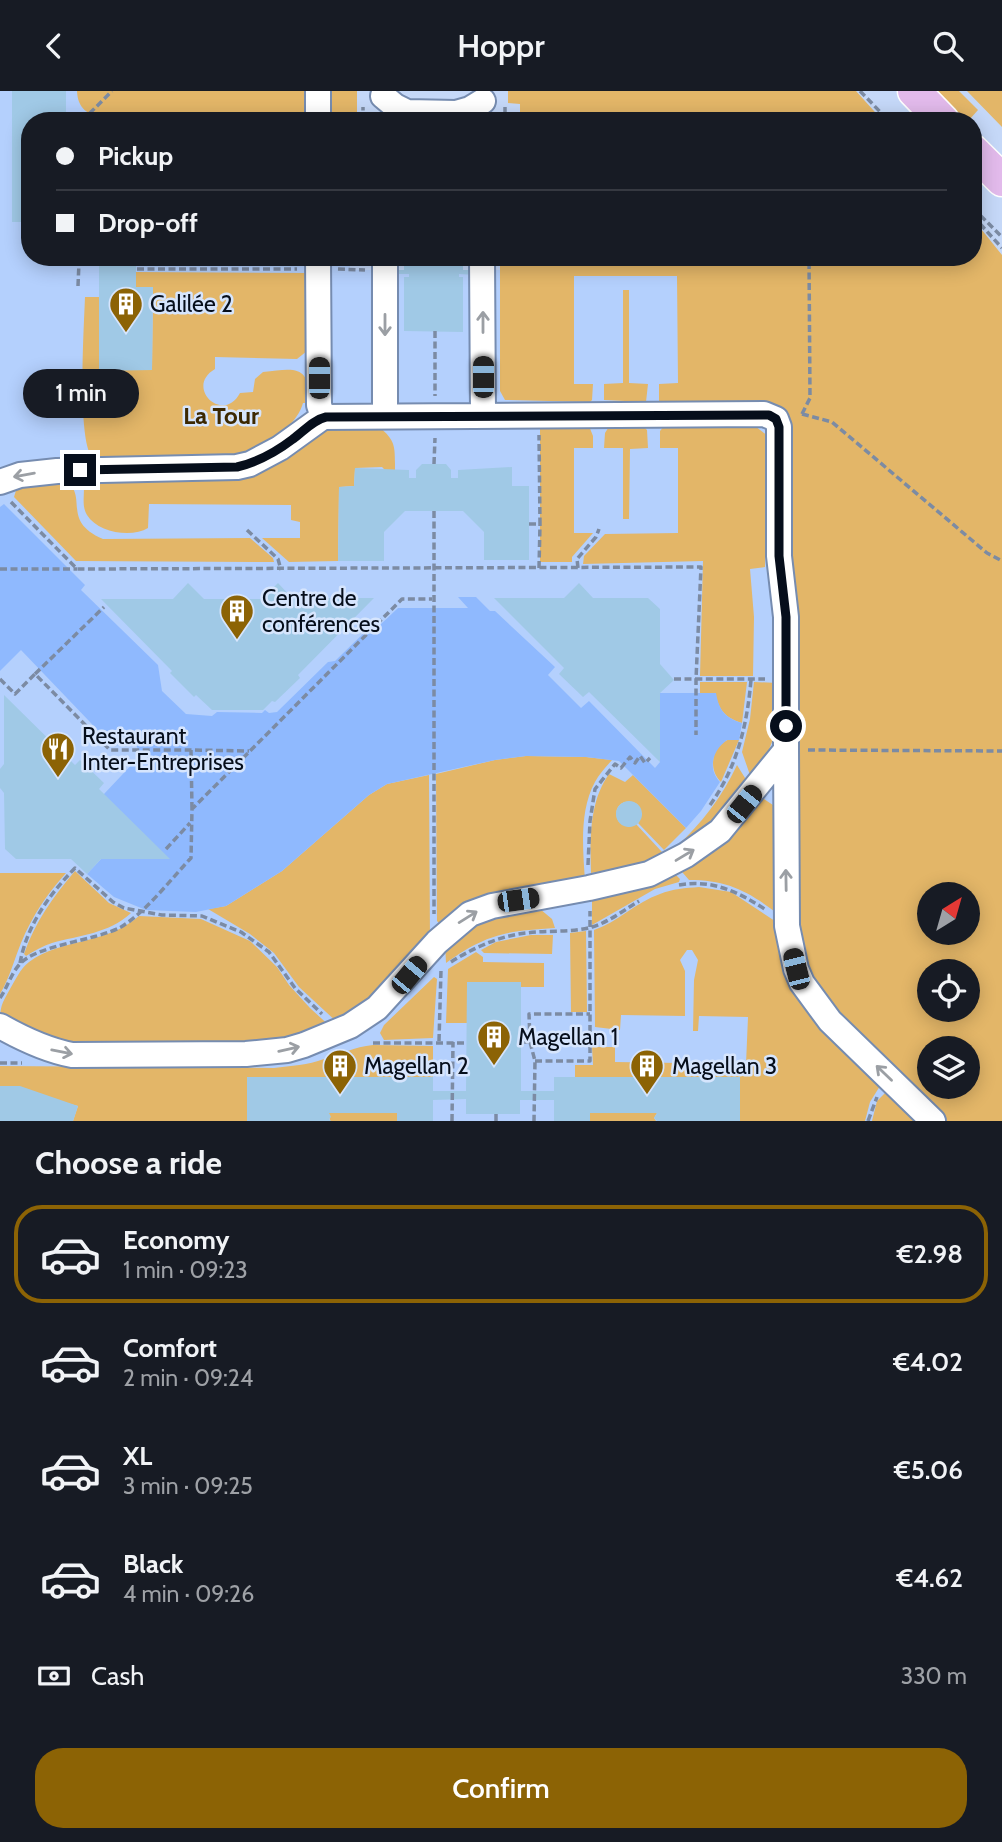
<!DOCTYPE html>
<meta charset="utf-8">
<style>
body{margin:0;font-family:Cabin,sans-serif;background:#20242c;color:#f1f3f6;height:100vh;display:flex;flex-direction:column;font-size:26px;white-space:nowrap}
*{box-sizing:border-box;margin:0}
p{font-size:23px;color:#9ea1a6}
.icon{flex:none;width:38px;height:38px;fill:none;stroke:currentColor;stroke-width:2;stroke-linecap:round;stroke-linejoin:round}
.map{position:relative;height:1030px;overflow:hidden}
.details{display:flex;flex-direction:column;background:#171b24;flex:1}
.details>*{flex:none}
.banner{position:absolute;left:21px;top:21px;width:961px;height:154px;border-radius:28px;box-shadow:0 4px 18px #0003;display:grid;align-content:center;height:154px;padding:0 35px;background:#171b24}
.needle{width:46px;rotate:37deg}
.tools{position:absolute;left:917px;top:791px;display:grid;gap:14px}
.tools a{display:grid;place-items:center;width:63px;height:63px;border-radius:50%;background:#171b24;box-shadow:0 4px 18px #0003;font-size:35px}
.end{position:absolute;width:32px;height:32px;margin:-16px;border:9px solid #060e1b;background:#fff;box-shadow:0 0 0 4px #fff}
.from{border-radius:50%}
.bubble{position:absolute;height:49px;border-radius:24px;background:#171b24;box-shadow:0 4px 18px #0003;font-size:23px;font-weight:600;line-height:49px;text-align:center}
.car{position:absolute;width:21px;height:42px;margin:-21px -10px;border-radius:9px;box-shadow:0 0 5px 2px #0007;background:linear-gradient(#222 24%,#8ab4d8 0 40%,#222 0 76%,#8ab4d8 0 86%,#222 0)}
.banner b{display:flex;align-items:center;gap:24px;height:66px;font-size:26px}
.banner b+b{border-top:2px solid #363941}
.banner i{width:18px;height:18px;background:#f1f3f6}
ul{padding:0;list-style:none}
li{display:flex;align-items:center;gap:21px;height:98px;margin:0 14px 10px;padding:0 21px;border:4px solid transparent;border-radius:28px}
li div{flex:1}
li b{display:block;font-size:26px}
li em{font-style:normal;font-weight:600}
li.on{border-color:#8c6305}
li>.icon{width:63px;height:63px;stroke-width:1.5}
h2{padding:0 35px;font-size:32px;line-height:84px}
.pay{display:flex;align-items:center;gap:18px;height:77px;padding:0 35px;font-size:26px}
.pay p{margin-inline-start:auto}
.cta{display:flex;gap:14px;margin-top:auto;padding:14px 35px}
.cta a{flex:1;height:80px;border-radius:28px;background:#8c6305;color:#fff;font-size:28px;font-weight:600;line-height:80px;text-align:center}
header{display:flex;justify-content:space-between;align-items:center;height:91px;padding:0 35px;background:#171b24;font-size:32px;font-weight:600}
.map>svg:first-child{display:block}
</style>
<header><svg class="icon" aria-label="back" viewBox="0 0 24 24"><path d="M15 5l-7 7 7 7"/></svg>Hoppr<svg class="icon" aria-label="search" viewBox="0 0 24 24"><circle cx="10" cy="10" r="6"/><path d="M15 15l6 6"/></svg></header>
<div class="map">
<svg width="1002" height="1030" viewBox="0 0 1002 1030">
<rect width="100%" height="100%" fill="#c5d8f8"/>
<path fill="#b4d0fd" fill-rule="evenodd" d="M0 0H350V30H30V166H350V179H524L525 166H970L1002 1030H0ZM929 803H968V842H929ZM929 880H968V919H929ZM929 957H968V996H929Z"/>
<path fill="#e3b668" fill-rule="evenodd" d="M77 0H311V30H104C88 22 78 19 77 0Z
M327 0H357V30H327Z
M508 0H856L883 30H520V13L508 12Z
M929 0H959L978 19 970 28 941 12Z
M967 0H1002V36Z
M973 128 1002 164V1030H939L827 921 793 846 790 334 785 320 777 317 661 313 659 310V293L678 292 677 185H574V293H593L592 309 590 311 505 309 500 300V166H973ZM929 803H968V842H929ZM929 880H968V919H929ZM929 957H968V996H929Z
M136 166H311V174L136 173Z
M136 181 310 182 307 260 297 268 215 266V278C184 296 223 334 240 302L253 301 255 288 263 281C297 277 309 274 310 312H303C297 336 258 363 233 365 188 370 137 366 92 366 77 348 84 235 85 206H99V279H152L153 197 136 196Z
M623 199H629V292L648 293 646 311 604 309V293L623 292Z
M751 332 768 345 765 476 750 478 754 526 753 585H700L703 470 583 473 584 465 605 443 678 442V357H660V340L665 334Z
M376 333C396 350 395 353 395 379H385L382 376 355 377 354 395 339 396 338 470 289 471 262 447H300V431L291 429V414L149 413 148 437C132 447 98 442 87 424 82 416 84 406 84 397L91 388 224 387 318 338Z
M540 333 589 335 593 345V357H574V442H593L572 466V471H540Z
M610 334H642L647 339 648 357 630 358 629 428H623V357H604L605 342Z
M63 388C91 404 59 429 103 448L250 447 273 467 274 471 76 470 14 406 19 390Z
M700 591H747L742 632C725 627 719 619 715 602H700Z
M754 591 778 592C777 628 779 658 750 684L742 661 750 628Z
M731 648 739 649 721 691C707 678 712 652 731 648Z
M526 665 586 666 612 669C606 676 599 683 595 691 579 720 583 759 585 790L444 837 437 830 436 683 495 669Z
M737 674 750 695 729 722 676 756C702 732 722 706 737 674Z
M609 683 625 691 633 684 686 737 664 759 638 732 642 723 637 713C623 706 611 717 619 731L629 736 636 733 662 761 646 773 591 782C590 749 589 711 609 683Z
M429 684 430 851 387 897 339 933 299 896 274 862 250 843 208 818 226 815 282 780 369 704 387 693Z
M758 704 779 718 778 823C748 800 727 789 689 789L677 775Z
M671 779 680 788 679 791 655 798 592 834V802Z
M75 780 109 812 131 822C108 843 80 844 52 852 43 855 34 860 26 865L24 863C35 831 53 806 75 780Z
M0 782H66C47 803 32 825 21 852 14 869 10 886 0 903Z
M699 796 731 801 781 834 880 995 870 1011 865 1030H740L739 986H575V974H593L592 956H615V971L746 973 748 926 699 925 698 940H693L694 889 698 869 692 859H687L680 869 685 880V925L621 924 620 939 595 936 594 839C618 831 636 811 660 803 672 798 686 797 699 796Z
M540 818 552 828 555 837C506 840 486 843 446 872L445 851 476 826Z
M139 825 201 828 250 850 277 876 289 894 310 917 333 938 291 953 77 958 0 928C0 914 4 909 10 898 16 888 20 878 29 871 62 847 106 854 139 825Z
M586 840 587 921H571L570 842Z
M531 844H553L552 863 484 862 481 859 496 851Z
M476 861 483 866V871L544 872V896H521L467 932H446L448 878Z
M434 886 437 888 433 947 384 949 380 942 384 934Z
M373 954 433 955V986H247V1030H73L78 1015 0 995V975L274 977C291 975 308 974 324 968 341 963 354 956 373 954Z
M890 997 922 1030H872L877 1010Z
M329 1022H397V1030H330Z
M590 1022H657L654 1027 656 1030H590Z"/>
<path fill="#8fb9fe" d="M4 413 85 494 81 499 158 574 162 600 186 623 212 625 217 621 262 622 265 619 269 622 277 621 328 571 335 570 371 535H379L398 517H468L458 506H476L490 520H495L555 576 548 584 581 617 589 610 655 677 660 671V602H716C719 619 725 627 742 632L739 649H727C713 659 707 677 720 691L701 720 686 737 619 670 586 666 526 665 495 669 387 693 369 704 282 780 226 815 196 821 146 819 114 806 87 783 101 768 104 703 138 667 137 655 112 654 21 559 0 580V416Z"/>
<path fill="#a0c9e6" d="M12 0H66V30H30V131H12Z
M99 166H136V196H153L152 279 99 280Z
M404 166H463V179H468V174H476V184L459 183V186H463V241L404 240V186H409V183H389V174H399V179H404Z
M422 373H446L451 379V387H458V379L512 376V395H529V469H484V441L463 420H405L384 441V470H338L339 396 354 395 355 377 409 379V387H416V379Z
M188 492 204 508H262L278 492 292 507H374L298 584 300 587 275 611 272 610 263 619H212L196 604 194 606 170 582 172 580 101 508H173Z
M579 492 593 507H648L660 518V573L674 589 660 602V671L589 601 583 606 559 583 564 577 494 507H564Z
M4 604 75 674 80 669 104 692 99 698 170 768H101L87 783 71 768H16L5 758 4 702 0 697V678L4 673Z
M616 723a13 13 0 1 1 26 0a13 13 0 1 1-26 0Z
M467 891H521V1000H554V986H740V1030H657L654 1027 657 1022H590V1030H554V1009H520V1023H466V1008L433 1009V1030H397V1022H329L331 1026 329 1028 331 1030H247V986H433V1000H466Z
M0 995H20L78 1015 73 1030H0Z"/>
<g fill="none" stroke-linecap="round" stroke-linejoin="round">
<g stroke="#768cb0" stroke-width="28">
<path id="minor" d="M383 5 395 15 407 21 456 22 470 18 483 10
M318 30V0
M385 166V324
M482 166 483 324
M0 391 20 384 57 380 237 376 250 373 280 357 323 326
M786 659 787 835 796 878 802 892 830 930 933 1030
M0 935C23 948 46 959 72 964L246 963 287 959 304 954 350 935 377 917 437 851 470 823 492 815 589 797 649 783 686 764 720 740 786 659V526L779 465V336L776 328 764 323 323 326 319 314 318 166"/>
</g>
<g stroke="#fff" stroke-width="35">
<path id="major" d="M914 0 943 30
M973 60 1002 89"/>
</g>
<path stroke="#7c8ba3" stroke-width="3.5" stroke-dasharray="7 3.5" stroke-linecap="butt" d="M860 0 889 30
M505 16V30
M82 30 112 0
M363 30V16
M973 117 1002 146
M973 125 1002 157
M137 178H297
M338 178 365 179
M78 195 79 171 99 172
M435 240V305
M802 323 832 331 987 462 1002 470
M802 323 810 307 809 166
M434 373 435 347
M11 411 77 478 701 476 696 588H765
M434 420V823
M529 433H540L539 344
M247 439 278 468 281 479
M539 477 540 433
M578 477 577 468 596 446 599 438
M0 478H77
M35 583 104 516
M0 588 15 603 35 583 110 659H191
M674 588H696V644
M808 659 1002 660
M710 714C737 676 747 635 751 589
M192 718 191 659 249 660
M166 758 190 732
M588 774 590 730 595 698 615 673 621 677 630 666 635 672 640 665 645 672 650 667
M679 794C712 788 739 801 766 819
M451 871C473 857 499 845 526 842 548 839 571 842 592 836 609 831 624 819 639 810
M20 872C27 834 49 804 75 777L113 811 124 817 162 824 202 825 241 841 269 861 295 897 322 923
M0 907C7 897 11 883 19 874 35 854 95 850 121 836 146 821 171 788 191 767L192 718 402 508H432
M439 950 441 879
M521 951H530L529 923H590
M530 951 535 970 534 1030
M373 952H467
M535 970H590V820
M0 972H22
M452 1030 453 951
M496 1030V1023
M868 1030 877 1006"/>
<use href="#minor" stroke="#fff" stroke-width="24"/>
<use href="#major" stroke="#e2baeb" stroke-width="32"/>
</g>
<defs><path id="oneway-shaft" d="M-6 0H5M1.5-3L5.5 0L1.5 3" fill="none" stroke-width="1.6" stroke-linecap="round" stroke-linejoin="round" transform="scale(1.75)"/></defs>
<g stroke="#9b9fa4">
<use href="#oneway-shaft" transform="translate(483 231) rotate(-90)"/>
<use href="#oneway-shaft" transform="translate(385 234) rotate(90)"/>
<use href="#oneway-shaft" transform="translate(24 384) rotate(170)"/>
<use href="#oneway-shaft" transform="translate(685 764) rotate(-31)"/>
<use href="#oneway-shaft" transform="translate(786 789) rotate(-91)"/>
<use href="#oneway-shaft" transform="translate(468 826) rotate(-32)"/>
<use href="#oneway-shaft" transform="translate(289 958) rotate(-13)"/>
<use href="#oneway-shaft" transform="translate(62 961) rotate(11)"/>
<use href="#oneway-shaft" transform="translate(884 982) rotate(-136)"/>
</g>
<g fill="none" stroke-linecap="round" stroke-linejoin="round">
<path stroke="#060e1b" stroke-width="9" d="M80 379 237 376C258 371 276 361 293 348 304 340 313 329 326 326L769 324 776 328 779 336V465L786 526V635"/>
</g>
<defs>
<g id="building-pin" transform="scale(1.75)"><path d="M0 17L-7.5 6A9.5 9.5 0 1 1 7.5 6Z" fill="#8c6305" stroke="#d6e5fd"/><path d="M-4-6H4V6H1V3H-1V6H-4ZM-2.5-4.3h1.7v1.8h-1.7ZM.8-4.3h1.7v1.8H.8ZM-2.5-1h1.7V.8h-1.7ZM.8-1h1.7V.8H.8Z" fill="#fff"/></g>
<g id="restaurant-pin" transform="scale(1.75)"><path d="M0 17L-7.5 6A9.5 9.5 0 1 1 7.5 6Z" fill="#8c6305" stroke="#d6e5fd"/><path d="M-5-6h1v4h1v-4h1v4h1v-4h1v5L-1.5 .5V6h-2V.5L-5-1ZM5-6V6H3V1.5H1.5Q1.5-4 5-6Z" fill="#fff"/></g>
</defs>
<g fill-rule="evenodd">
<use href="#building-pin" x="126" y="213"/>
<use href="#building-pin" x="237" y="520"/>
<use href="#restaurant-pin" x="58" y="658"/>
<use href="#building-pin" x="494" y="946"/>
<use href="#building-pin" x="340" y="975"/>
<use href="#building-pin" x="647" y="975"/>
</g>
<g text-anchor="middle" stroke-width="5" stroke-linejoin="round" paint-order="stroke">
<g font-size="23" fill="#060e1b" stroke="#d6e5fd" text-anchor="start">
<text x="150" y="221">Galilée 2</text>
<text x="262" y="515">Centre de<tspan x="262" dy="26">conférences</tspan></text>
<text x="82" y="653">Restaurant<tspan x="82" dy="26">Inter-Entreprises</tspan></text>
<text x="518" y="954">Magellan 1</text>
<text x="364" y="983">Magellan 2</text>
<text x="672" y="983">Magellan 3</text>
</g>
<g font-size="24" font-weight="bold" fill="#3c2801" stroke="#d6e5fd">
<text x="221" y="333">La Tour</text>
</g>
</g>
</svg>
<div class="tools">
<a><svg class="needle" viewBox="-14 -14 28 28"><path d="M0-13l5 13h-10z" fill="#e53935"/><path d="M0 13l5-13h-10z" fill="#9ea1a6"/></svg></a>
<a><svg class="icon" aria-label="locate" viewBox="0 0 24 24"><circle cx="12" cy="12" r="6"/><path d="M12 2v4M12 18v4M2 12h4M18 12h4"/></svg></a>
<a><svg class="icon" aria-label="layers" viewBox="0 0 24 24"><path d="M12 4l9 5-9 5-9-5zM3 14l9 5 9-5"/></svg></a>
</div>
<i class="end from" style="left:786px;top:635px"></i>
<i class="end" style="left:80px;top:379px"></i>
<div class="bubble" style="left:23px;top:278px;width:116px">1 min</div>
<i class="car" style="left:483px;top:286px;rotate:0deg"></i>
<i class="car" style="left:319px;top:287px;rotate:0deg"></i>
<i class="car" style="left:744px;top:713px;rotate:39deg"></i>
<i class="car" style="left:518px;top:809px;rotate:82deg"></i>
<i class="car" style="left:796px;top:878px;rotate:346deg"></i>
<i class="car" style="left:409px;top:884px;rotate:40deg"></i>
<div class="banner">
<b><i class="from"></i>Pickup</b>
<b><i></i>Drop-off</b>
</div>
</div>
<section class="details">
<h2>Choose a ride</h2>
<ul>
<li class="on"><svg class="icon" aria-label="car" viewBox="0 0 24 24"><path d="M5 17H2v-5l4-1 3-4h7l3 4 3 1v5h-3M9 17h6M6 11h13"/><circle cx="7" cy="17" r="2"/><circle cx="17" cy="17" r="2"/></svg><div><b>Economy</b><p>1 min · 09:23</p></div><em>€2.98</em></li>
<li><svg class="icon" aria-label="car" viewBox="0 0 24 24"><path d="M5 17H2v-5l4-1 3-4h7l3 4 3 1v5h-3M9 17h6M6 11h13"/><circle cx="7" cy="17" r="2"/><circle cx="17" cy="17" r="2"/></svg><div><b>Comfort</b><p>2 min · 09:24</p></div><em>€4.02</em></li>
<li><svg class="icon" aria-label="car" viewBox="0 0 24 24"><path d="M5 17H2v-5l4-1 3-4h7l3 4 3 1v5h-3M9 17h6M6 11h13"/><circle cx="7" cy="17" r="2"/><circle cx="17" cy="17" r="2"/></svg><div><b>XL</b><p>3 min · 09:25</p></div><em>€5.06</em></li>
<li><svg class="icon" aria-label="car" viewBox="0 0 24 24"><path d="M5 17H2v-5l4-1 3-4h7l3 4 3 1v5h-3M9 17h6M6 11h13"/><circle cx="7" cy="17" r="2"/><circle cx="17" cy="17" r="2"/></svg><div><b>Black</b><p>4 min · 09:26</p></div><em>€4.62</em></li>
</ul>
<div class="pay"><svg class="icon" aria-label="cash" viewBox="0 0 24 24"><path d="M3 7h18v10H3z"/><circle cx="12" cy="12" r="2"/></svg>Cash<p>330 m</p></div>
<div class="cta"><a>Confirm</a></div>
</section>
